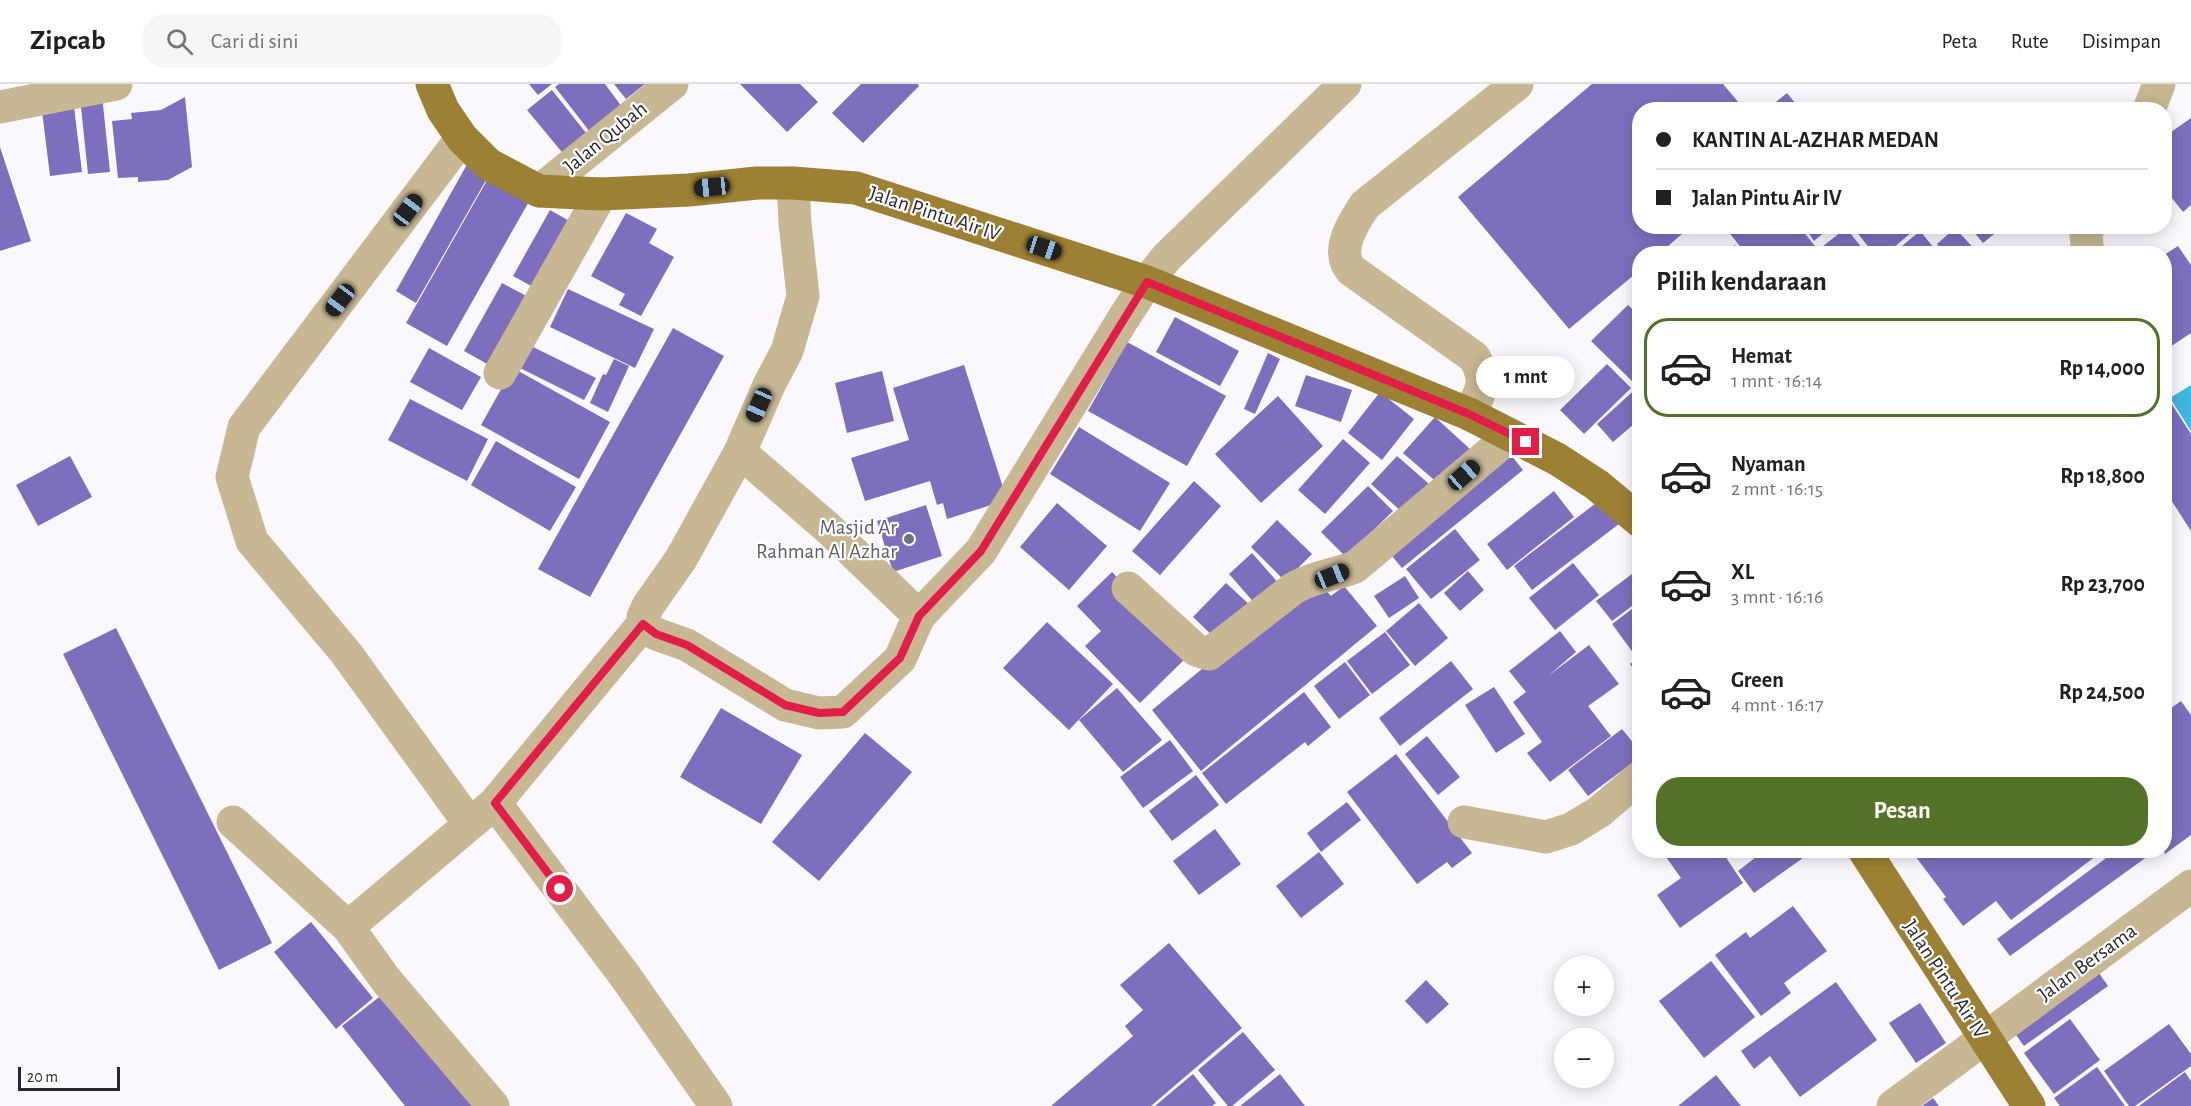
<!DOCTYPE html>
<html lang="id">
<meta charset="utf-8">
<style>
body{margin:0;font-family:"Alegreya Sans",sans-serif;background:#f6f6f6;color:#202124;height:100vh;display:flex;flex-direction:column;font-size:22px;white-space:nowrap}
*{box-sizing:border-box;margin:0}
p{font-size:20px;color:#757577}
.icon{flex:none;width:33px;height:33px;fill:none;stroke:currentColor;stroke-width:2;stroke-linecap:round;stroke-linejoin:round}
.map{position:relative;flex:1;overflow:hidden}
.drawer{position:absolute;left:1632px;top:162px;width:540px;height:612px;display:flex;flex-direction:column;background:#fff;border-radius:24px;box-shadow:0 3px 15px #0003}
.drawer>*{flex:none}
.banner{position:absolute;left:1632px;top:18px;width:540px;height:132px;border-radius:24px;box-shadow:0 3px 15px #0003;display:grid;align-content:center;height:132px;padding:0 24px;background:#fff}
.fabs{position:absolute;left:1554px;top:872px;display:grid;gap:12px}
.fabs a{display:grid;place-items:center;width:60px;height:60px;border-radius:50%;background:#fff;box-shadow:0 3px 15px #0003;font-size:30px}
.scale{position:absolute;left:18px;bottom:15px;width:102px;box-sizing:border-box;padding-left:6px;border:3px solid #2b272f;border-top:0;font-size:16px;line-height:21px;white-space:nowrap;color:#2b272f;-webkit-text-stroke:4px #fff;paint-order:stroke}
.end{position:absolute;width:27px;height:27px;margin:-14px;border:8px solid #e11d48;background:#fff;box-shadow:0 0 0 3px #fff}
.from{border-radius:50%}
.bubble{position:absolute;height:42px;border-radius:21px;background:#fff;box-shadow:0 3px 15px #0003;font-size:20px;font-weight:700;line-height:42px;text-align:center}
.car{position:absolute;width:18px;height:36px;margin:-18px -9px;border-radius:8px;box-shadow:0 0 4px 2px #0007;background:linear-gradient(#222 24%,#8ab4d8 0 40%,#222 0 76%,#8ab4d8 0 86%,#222 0)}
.banner b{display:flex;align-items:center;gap:21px;height:57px;font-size:22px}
.banner b+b{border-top:2px solid #e0e0e0}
.banner i{width:15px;height:15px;background:#202124}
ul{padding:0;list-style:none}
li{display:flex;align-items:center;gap:18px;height:99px;margin:0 12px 9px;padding:0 12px;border:3px solid transparent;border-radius:24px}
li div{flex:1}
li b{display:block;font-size:22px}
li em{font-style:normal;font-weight:700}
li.selected{border-color:#547227}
li>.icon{width:54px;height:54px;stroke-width:1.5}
h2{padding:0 24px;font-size:27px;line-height:72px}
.button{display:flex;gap:12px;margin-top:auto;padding:12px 24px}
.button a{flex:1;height:69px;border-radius:24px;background:#547227;color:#fff;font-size:24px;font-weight:700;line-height:69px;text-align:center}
header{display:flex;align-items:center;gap:36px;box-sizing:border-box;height:84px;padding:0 30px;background:#fff;border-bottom:2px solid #e0e0e0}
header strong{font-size:28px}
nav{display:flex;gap:33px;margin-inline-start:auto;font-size:21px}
.search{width:420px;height:54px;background:#f6f6f6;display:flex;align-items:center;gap:15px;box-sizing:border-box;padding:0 21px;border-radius:24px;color:#757577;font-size:22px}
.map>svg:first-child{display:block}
</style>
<header>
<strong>Zipcab</strong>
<div class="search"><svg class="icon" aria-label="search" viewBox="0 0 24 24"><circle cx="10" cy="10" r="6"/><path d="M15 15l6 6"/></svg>Cari di sini</div>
<nav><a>Peta</a><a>Rute</a><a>Disimpan</a></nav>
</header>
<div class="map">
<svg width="2191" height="1022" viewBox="0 0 2191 1022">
<rect width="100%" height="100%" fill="#faf8fc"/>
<path fill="#41b7e1" d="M2191 301V347L2170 314Z"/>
<path fill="#7e6fbe" d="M529 0H552L538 11Z
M559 0H605L622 23 590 48 555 3Z
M614 0H645L626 15Z
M740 0H800L818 18 787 48Z
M861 0H918L919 2 863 59 832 29Z
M1592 0H1723L1745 26H1640V142H1691L1659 170H1640V186L1569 245 1458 113Z
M552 6 590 54 566 73 527 26Z
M1787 9 1801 26H1766Z
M102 11 110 88 88 90 80 14Z
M185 13 192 83 168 96 138 98V93L118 94 112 37 132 35 131 29 161 26Z
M74 23 82 88 50 92 42 27Z
M2191 34V121L2183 128 2164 104V53Z
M0 63 31 157 0 167Z
M469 77 490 89 416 219 396 207Z
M490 91 531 114 447 262 406 239Z
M550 126 580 143 542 208 513 192Z
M626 129 657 145 649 159 674 173 641 232 619 221 625 210 591 192Z
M1724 142H1799L1818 166 1846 144 1867 170H1746Z
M1804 142H1832L1814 157Z
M1852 142H1919L1886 170H1874Z
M1969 142H2004L1983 159Z
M1955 144 1979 170H1946L1937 160Z
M1920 147 1939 170H1896L1895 168Z
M1735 161 1742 170H1725Z
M2178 162 2191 181V249L2164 267V171Z
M502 199 536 217 498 286 464 267Z
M568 205 654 245 635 284 550 243Z
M1628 221 1640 232V291L1633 298 1591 257Z
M1175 233 1239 267 1220 302 1156 268Z
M673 244 724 272 590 513 538 485Z
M1127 258 1226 312 1187 382 1088 327Z
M525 259 596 294 584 316 514 281Z
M429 264 481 293 462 326 410 298Z
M1268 269 1280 275 1255 330 1244 325Z
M614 275 629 282 608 328 590 319 603 290 606 291Z
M1607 280 1631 304 1584 350 1560 326Z
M964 281 1007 416 947 435 943 419 937 421 930 397 865 417 851 374 909 356 893 304Z
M513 284 610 338 579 395 481 341Z
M882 287 894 337 847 349 835 299Z
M1306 291 1352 306 1341 338 1295 322Z
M1640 301V335L1613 358 1597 340Z
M1380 308 1414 335 1382 376 1348 349Z
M2164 308 2191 350V447L2164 405Z
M1278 312 1323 362 1261 419 1215 370Z
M410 315 488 355 467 397 388 356Z
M1435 333 1471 366 1440 401 1403 369Z
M1079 343 1170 399 1140 447 1050 390Z
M1343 355 1370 379 1325 430 1298 406Z
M496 357 576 403 550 447 471 401Z
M1507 366 1523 386 1402 484 1386 465Z
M70 372 92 413 38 442 16 401Z
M1397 372 1429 400 1403 429 1371 400Z
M1194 397 1221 422 1160 491 1132 467Z
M1368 402 1393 427 1346 473 1321 448Z
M1554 407 1574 433 1507 486 1487 460Z
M1600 416 1619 440 1532 506 1514 482Z
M1057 419 1107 462 1069 506 1020 463Z
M926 421 942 472 893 488 877 437Z
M1277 436 1312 470 1285 497 1251 463Z
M1455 445 1480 476 1431 515 1406 485Z
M1252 469 1280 501 1257 522 1229 490Z
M1573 479 1599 511 1555 546 1529 514Z
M1640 484V516L1612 537 1596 517Z
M1468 487 1484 506 1460 527 1444 509Z
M1112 488 1191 569 1140 619 1085 562 1101 547 1077 522Z
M1405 492 1419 514 1389 534 1374 512Z
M1319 498 1331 512 1344 502 1377 542 1201 687 1152 626 1297 507Z
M1226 499 1252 523 1218 557 1193 533Z
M1419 519 1448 554 1415 582 1386 547Z
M1640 519V566L1634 570 1612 540Z
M1047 538 1113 600 1069 646 1003 584Z
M116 544 272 859 219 886 63 570Z
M1560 547 1576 568 1548 592 1589 561 1619 600 1588 622 1611 652 1550 698 1527 669 1542 658 1513 618 1526 608 1509 587Z
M1385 548 1410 581 1372 610 1347 577Z
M1640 572V593L1630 580Z
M1451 577 1473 605 1400 662 1379 634Z
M1345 578 1370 611 1339 635 1314 602Z
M1494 603 1525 650 1496 669 1465 621Z
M1117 604 1162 656 1123 688 1079 636Z
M1304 608 1331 643 1308 662 1305 658 1226 720 1202 689Z
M2181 617 2191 631V751L2165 770 2163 766H2164V629Z
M721 624 802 671 761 740 680 693Z
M1622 645 1640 667V673L1588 712 1568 686Z
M865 649 912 688 819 797 772 758Z
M1427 652 1460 693 1438 711 1405 670Z
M1170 656 1193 687 1143 724 1120 693Z
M1396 670 1472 769 1452 784 1447 778 1417 800 1347 708Z
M1196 691 1219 721 1172 757 1149 727Z
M1347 718 1361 736 1321 768 1307 749Z
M1215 745 1241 780 1199 811 1173 777Z
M1661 766H1721L1743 799 1680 844 1657 811 1681 794Z
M1765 766H1814L1754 809 1738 787Z
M1917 766H2104L2011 836 1996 817 1963 842 1943 815 1946 813 1913 769Z
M2117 766H2143L2148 772 2010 872 1997 855Z
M1319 768 1344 800 1301 834 1276 802Z
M1793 822 1827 867 1784 899 1791 909 1761 932 1715 871 1746 848 1750 854Z
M311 838 373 914 336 945 274 868Z
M1169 859 1242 944 1151 1022H1051L1133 952 1125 942 1143 926 1120 901Z
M1711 877 1755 933 1704 974 1659 917Z
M2092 879 2108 902 2024 962 2008 940Z
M1426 896 1449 920 1427 940 1405 917Z
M1836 898 1877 956 1800 1013 1770 972 1754 985 1741 967Z
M387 907 477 1022H405L342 942Z
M1920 919 1946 959 1916 979 1889 939Z
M2070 935 2100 976 2054 1010 2024 969Z
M2169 940 2191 970V982L2135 1022H2129L2104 987Z
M1243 948 1275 986 1232 1022H1228L1198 986Z
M2097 983 2125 1022H2060L2054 1014Z
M2185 988 2191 997V1022H2139Z
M1193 990 1216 1019 1212 1022H1155Z
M1280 990 1305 1022H1240Z
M1716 991 1741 1022H1678Z
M1933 1014 1939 1022H1922Z"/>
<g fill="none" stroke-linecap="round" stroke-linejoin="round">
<path stroke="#c7b893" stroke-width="33" d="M0 23 116 0
M2149 26 2159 0
M462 54 244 343 232 393 252 457 346 569 469 739
M793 99 795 139 803 212 787 267 769 301 740 368 681 475 648 522 643 533V540L648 545 656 550 687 561 785 621 819 629 843 628 900 575 919 532 981 467 1123 235 1147 198 1167 173 1345 0
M539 107 672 0
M2088 170 2086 151 2089 142
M500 289 601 110
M1469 330C1481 306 1489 299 1474 273L1351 186C1335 166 1353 139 1365 121L1517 0
M740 368 828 444 919 532
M1128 504 1196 566 1209 570 1294 504C1313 493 1334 491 1355 483L1510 352
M495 719 625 892 716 1022
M233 738 348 843 386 896 493 1022
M1464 738 1546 753 1571 745 1599 728 1640 693
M348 843 495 719 643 540
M1893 1022 2191 802"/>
<path stroke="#9c8033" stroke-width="33" d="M432 0 443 26 462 54 488 80 539 107 601 110 689 106 757 99H793L856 104 1147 198 1469 330 1557 375 1597 401 1640 437
M1864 766 2029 1022"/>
</g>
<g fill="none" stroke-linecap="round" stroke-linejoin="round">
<path stroke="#e11d48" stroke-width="8" d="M560 805 495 719 643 540 656 550 687 561 785 621 819 629 843 628 900 574 919 532 981 467 1147 198 1469 330 1526 358"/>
</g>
<circle fill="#6b7280" stroke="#fff" stroke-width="2" cx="909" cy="455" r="6"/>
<g text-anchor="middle" stroke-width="4.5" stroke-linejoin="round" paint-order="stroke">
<g font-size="21" fill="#2b272f" stroke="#fff">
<text transform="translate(605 53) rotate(-39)" y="7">Jalan Qubah</text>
<text transform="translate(935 129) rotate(18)" y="7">Jalan Pintu Air IV</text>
<text transform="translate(2087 878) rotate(-36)" y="7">Jalan Bersama</text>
<text transform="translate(1946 895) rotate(57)" y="7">Jalan Pintu Air IV</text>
</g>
<g font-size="21" fill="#5b616d" stroke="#fff" text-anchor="end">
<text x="897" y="450">Masjid Ar<tspan x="897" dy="24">Rahman Al Azhar</tspan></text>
</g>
</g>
</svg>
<div class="fabs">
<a>+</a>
<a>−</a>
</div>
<div class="scale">20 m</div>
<i class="end from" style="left:560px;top:805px"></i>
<i class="end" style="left:1526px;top:358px"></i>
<div class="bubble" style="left:1476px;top:272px;width:99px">1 mnt</div>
<i class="car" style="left:712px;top:103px;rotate:264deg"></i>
<i class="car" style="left:408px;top:126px;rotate:37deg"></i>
<i class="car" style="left:1044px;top:164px;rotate:108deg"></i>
<i class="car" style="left:340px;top:216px;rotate:217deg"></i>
<i class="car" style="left:759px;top:321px;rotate:204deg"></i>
<i class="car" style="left:1464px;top:391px;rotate:49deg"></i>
<i class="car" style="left:1332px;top:492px;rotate:68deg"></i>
<div class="banner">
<b><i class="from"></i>KANTIN AL-AZHAR MEDAN</b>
<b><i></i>Jalan Pintu Air IV</b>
</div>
<section class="drawer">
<h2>Pilih kendaraan</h2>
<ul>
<li class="selected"><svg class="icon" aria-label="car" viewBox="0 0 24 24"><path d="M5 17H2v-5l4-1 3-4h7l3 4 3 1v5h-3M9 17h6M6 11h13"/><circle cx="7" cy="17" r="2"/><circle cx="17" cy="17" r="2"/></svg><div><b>Hemat</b><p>1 mnt · 16:14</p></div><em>Rp 14,000</em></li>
<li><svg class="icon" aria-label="car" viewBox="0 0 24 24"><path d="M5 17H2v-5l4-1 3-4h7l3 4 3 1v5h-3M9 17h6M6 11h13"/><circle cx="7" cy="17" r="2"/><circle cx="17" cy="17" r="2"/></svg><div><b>Nyaman</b><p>2 mnt · 16:15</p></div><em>Rp 18,800</em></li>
<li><svg class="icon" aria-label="car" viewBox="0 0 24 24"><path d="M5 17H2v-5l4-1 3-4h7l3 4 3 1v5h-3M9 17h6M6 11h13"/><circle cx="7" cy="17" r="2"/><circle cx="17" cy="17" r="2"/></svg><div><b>XL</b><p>3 mnt · 16:16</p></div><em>Rp 23,700</em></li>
<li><svg class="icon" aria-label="car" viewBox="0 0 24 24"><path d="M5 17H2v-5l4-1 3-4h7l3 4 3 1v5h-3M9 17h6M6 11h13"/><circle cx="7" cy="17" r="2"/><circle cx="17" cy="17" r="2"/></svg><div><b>Green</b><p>4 mnt · 16:17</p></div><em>Rp 24,500</em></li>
</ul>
<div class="button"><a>Pesan</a></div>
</section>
</div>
